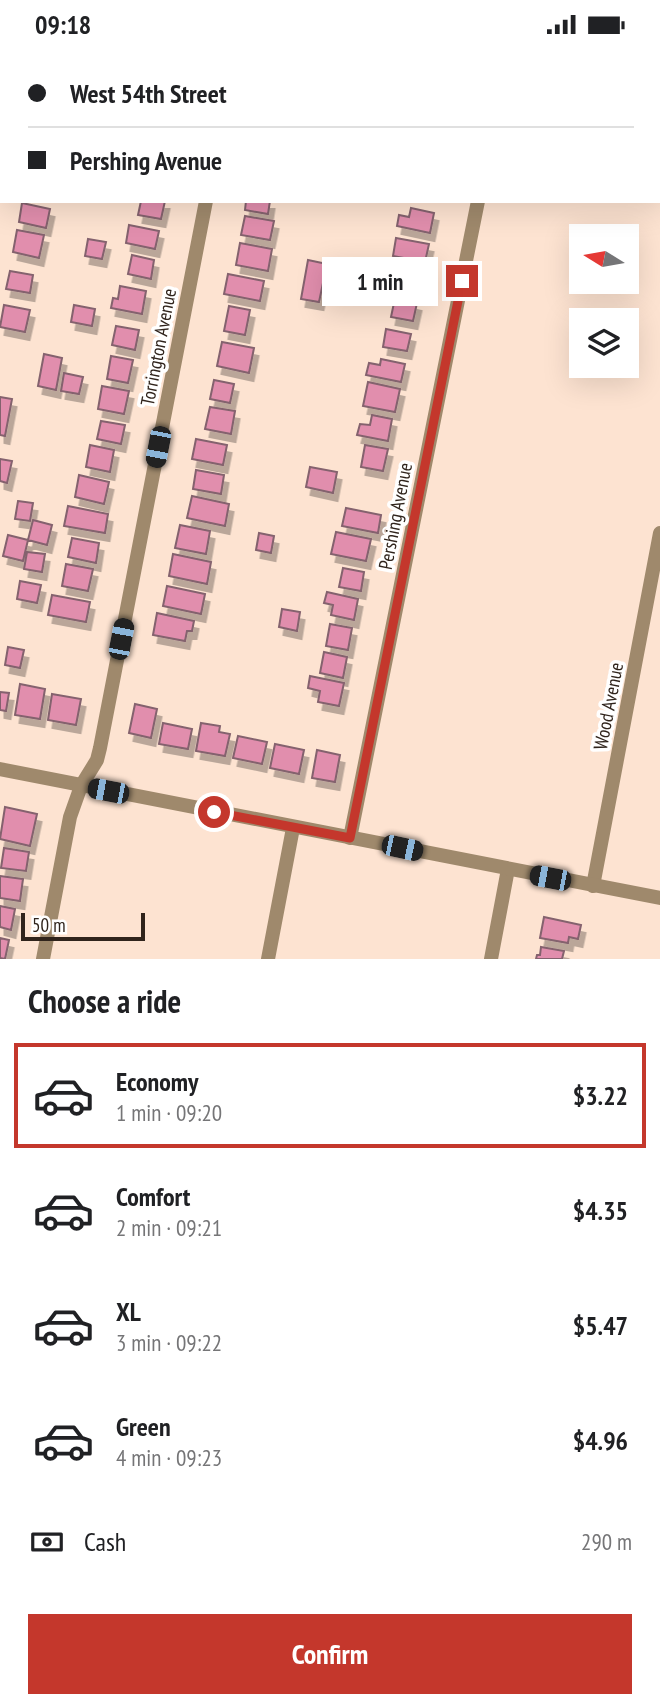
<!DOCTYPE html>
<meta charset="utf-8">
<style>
body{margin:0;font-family:"PT Sans Narrow",sans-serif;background:#f2f2f2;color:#202124;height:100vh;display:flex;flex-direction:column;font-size:26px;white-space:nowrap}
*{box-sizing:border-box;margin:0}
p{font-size:23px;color:#757577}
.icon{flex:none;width:38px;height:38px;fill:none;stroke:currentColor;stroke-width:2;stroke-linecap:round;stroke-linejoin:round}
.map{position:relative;height:910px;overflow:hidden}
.details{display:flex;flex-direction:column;background:#fff;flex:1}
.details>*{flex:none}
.guide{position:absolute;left:0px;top:0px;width:662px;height:154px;box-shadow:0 7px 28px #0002;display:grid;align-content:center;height:154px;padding:0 28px;background:#fff}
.needle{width:46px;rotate:281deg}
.tools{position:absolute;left:569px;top:175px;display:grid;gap:14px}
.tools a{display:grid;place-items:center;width:70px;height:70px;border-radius:0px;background:#fff;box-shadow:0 7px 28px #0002;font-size:35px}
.scale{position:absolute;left:21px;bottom:18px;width:124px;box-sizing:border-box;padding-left:7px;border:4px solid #30241c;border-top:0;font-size:19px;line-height:24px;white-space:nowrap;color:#30241c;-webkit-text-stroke:5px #fff;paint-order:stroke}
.end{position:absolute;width:32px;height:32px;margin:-16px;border:9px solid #c4372c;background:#fff;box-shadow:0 0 0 4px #fff}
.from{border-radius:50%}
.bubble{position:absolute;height:49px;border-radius:0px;background:#fff;box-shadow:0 7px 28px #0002;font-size:23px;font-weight:700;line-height:49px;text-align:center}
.car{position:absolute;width:21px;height:42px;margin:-21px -10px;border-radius:9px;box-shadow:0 0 5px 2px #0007;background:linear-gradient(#222 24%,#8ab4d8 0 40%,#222 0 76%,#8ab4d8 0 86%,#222 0)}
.guide b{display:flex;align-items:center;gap:24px;height:66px;font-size:26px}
.guide b+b{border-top:2px solid #e0e0e0}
.guide i{width:18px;height:18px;background:#202124}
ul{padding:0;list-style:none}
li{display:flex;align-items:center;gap:21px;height:105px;margin:0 14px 10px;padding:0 14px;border:4px solid transparent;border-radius:0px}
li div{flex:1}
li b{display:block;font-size:26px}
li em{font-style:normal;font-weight:700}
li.selected{border-color:#c4372c}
li>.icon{width:63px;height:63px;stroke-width:1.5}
h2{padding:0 28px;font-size:32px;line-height:84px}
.pay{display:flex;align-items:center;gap:18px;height:77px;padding:0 28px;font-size:26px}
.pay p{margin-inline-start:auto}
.button{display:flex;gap:14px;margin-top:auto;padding:14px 28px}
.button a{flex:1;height:80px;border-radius:0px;background:#c4372c;color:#fff;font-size:28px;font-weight:700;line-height:80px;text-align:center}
.status{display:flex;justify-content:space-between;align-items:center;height:49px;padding:0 35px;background:#fff;direction:ltr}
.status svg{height:19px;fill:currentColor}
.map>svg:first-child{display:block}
</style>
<div class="status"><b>09:18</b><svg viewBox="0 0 49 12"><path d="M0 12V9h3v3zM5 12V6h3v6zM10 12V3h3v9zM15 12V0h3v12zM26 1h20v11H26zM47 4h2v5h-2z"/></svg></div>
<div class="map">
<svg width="660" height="910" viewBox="0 0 660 910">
<defs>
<filter id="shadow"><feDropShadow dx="4.5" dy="8" stdDeviation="0" flood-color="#0004"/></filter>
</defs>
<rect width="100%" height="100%" fill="#fde3d1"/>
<path fill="#e18ead" stroke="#84626e" stroke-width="2" filter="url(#shadow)" d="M141 152H165L161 170 138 166Z
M246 152H270L268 165 245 161Z
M22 154 50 160 46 179 19 173Z
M411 159 434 164 430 184 397 177 399 166 409 168Z
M245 167 274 172 270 191 241 186Z
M129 176 159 182 155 200 126 194Z
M17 181 44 186 39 209 13 203Z
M396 189 429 195 425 213 393 207Z
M88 190 106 193 102 210 85 207Z
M240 194 272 200 268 222 236 216Z
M132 206 154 211 151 230 128 225Z
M308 211 327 215 319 253 301 250Z
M397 216 422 221 418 243 393 238Z
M10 222 33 226 30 244 6 240Z
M228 225 264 232 260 252 224 245Z
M120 237 146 242 142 265 111 259 113 249 118 250Z
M395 249 417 254 413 272 391 268Z
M4 256 30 261 25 283 0 278Z
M74 256 95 260 92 277 71 273Z
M229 257 250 261 245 286 224 282Z
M116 277 139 281 135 301 112 296Z
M386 280 411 285 407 302 383 298Z
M222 293 254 299 249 324 217 317Z
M44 305 62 309 56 341 38 337Z
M111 307 133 311 128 334 107 330Z
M381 310 405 315 401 333 366 326 369 314 380 316Z
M64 324 83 328 79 345 61 342Z
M214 331 234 335 230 354 210 350Z
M368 333 400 340 395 363 363 357Z
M102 337 129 342 124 365 98 360Z
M0 348 12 350 5 387 0 386Z
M210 358 235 362 231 385 205 380Z
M372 366 392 370 388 392 357 386 360 375 370 376Z
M101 372 125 376 121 395 97 390Z
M196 390 227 396 223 416 192 410Z
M90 396 114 401 110 423 86 418Z
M365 396 388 400 383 422 361 418Z
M0 410 12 412 7 434 0 432Z
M310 418 337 423 333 444 306 438Z
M196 421 224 426 221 445 193 440Z
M79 426 109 433 104 455 75 448Z
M192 447 229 455 225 477 187 469Z
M18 452 33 454 30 472 15 470Z
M68 457 108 465 105 484 64 477Z
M346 459 381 466 378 484 342 477Z
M33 471 52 476 47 496 28 491Z
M180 476 210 482 206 505 175 499Z
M336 483 371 490 366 512 331 505Z
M259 484 274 487 271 504 256 501Z
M8 486 28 491 23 512 3 507Z
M72 489 99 494 96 514 68 508Z
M27 503 45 505 42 523 24 520Z
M173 505 211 513 207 535 169 527Z
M66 515 93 520 88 542 62 537Z
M343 519 364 523 361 542 339 538Z
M20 532 41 536 37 554 17 550Z
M167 537 205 545 201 565 163 557Z
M327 543 358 550 354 571 331 566 333 556 324 554Z
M52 546 90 553 86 573 48 566Z
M282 560 300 563 297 582 279 578Z
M157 564 194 572 192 582H187L185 592 153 586Z
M330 575 352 579 348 601 326 597Z
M8 598 24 601 20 619 5 616Z
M324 603 347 608 343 629 320 624Z
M310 627 344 634 339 657 318 653 320 642 308 639Z
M20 635 45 640 40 670 15 666Z
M0 643 9 644 6 662 0 661Z
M52 645 81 650 76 676 48 671Z
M135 655 157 660 151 689 129 684Z
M163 674 192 680 188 700 159 695Z
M201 674 220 677 219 683 230 685 225 707 196 702Z
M238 687 267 693 262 715 233 709Z
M275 695 304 701 299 725 270 719Z
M317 701 340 706 335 733 312 729Z
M5 758 37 765 30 797 0 790Z
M4 799 29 803 26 822 1 819Z
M0 827 23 830 20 852 0 849Z
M0 857 15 860 11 881 0 878Z
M544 868 581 876 578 890 569 888 568 894 540 889Z
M0 889 9 891 5 910 0 909Z
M541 898 564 902 562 910H536L537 906H540Z"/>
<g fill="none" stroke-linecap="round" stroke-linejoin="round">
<path stroke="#9f896c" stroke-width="14" d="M10 2 11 0
M236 2V0
M508 2V0
M0 60 2 50
M350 789 478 152
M593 837 660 484
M43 910 70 768 81 737 97 711 100 699 206 152
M268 910 293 779
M491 910 508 820"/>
<path stroke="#9f896c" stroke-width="14" d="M0 720 660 849"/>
</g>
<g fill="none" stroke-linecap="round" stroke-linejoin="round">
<path stroke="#c4372c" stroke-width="9" d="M214 763 350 789 462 232"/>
</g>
<g text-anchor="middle" stroke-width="7" stroke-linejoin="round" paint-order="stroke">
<g font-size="19" fill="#30241c" stroke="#fff">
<text transform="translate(158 298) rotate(-79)" y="7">Torrington Avenue</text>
<text transform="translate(395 467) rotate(-79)" y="7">Pershing Avenue</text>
<text transform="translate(608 657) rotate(-79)" y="7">Wood Avenue</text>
</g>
</g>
</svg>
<div class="tools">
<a><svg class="needle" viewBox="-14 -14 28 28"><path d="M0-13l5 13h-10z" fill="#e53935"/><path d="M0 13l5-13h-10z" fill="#757577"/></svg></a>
<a><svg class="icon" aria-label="layers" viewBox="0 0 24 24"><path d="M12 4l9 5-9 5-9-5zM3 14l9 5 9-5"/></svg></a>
</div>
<div class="scale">50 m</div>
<i class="end from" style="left:214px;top:763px"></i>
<i class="end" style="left:462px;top:232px"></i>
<div class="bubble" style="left:322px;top:208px;width:116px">1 min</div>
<i class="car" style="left:158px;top:398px;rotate:191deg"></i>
<i class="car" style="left:121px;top:590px;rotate:11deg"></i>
<i class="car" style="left:108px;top:742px;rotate:281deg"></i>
<i class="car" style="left:402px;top:799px;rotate:102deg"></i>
<i class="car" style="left:550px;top:829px;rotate:281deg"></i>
<div class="guide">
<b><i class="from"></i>West 54th Street</b>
<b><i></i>Pershing Avenue</b>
</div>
</div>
<section class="details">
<h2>Choose a ride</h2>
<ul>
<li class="selected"><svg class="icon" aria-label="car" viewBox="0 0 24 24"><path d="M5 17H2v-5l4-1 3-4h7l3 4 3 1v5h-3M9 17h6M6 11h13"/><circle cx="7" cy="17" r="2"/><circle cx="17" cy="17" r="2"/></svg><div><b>Economy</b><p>1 min · 09:20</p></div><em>$3.22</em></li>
<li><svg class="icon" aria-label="car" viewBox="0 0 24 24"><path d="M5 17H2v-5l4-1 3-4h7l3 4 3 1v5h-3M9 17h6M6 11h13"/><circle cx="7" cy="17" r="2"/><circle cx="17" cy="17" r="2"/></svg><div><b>Comfort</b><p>2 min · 09:21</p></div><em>$4.35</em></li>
<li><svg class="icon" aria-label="car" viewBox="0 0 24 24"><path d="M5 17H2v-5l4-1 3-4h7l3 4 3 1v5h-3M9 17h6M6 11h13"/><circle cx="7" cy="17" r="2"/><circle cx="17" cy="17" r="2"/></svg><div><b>XL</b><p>3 min · 09:22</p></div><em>$5.47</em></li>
<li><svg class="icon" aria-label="car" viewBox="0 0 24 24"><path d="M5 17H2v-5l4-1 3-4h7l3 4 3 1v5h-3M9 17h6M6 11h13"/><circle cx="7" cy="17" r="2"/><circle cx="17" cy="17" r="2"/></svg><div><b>Green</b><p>4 min · 09:23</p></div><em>$4.96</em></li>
</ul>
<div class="pay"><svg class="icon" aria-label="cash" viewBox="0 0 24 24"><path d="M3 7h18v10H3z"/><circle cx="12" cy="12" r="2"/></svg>Cash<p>290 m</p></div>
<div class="button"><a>Confirm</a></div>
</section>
